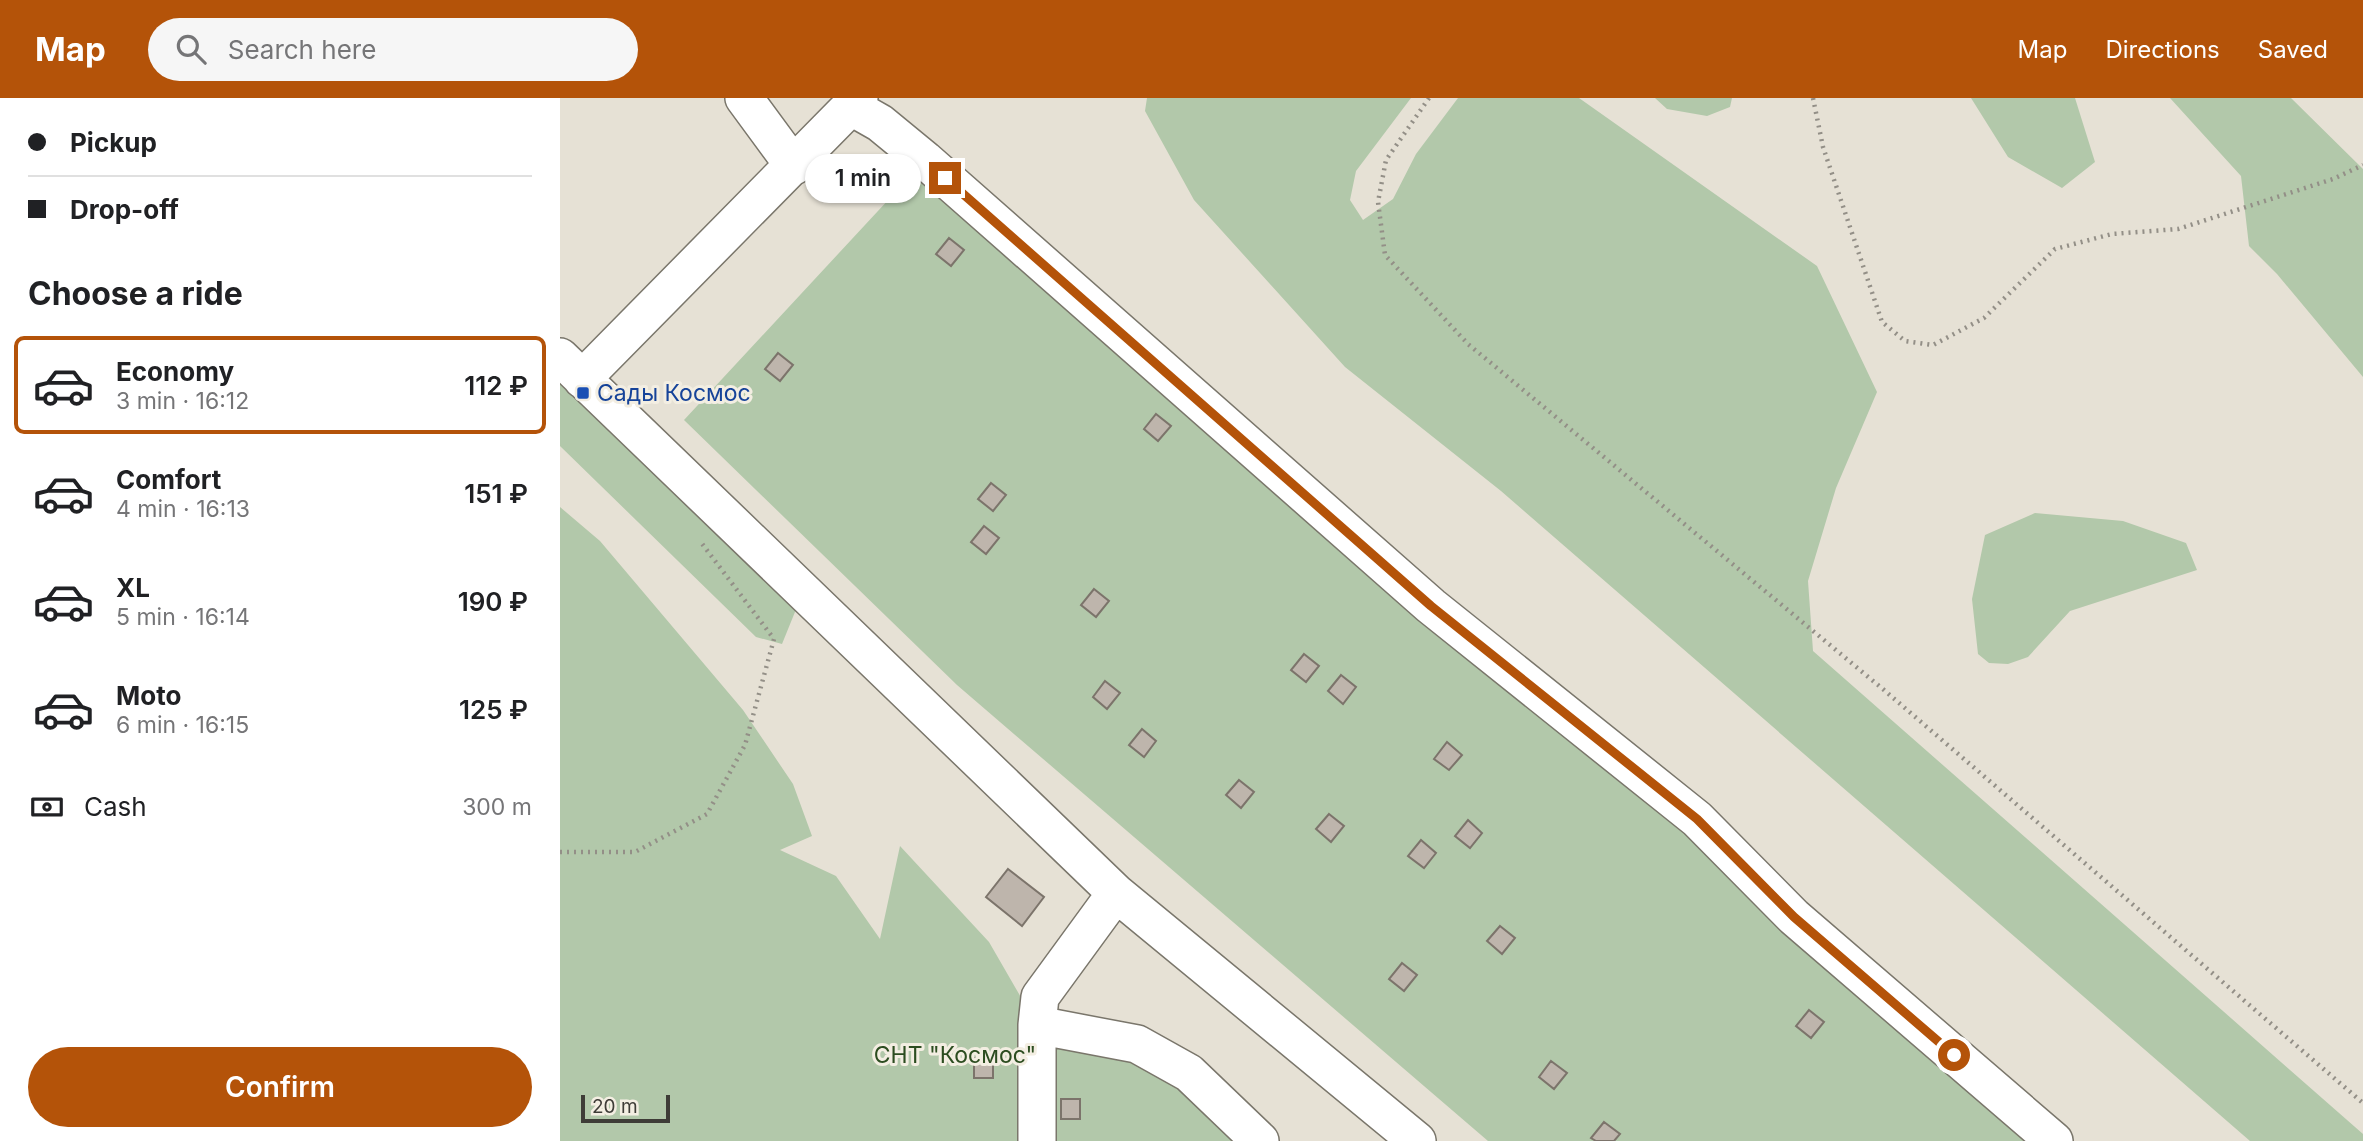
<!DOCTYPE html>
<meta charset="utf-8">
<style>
body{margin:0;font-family:Inter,sans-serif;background:#f6f6f6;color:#202124;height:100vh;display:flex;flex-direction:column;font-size:26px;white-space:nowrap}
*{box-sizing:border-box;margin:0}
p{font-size:23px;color:#757577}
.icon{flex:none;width:38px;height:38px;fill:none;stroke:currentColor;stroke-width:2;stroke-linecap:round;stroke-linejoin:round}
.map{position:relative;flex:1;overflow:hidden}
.side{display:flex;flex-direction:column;background:#fff;width:560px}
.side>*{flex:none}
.hud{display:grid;align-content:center;height:154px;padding:0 28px;background:#fff}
.scale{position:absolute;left:21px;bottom:18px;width:89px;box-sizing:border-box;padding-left:7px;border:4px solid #3e3c37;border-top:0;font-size:19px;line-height:24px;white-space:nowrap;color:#3e3c37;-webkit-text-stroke:5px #f3eee2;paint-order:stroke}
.end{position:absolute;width:32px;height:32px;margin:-16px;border:9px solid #b45309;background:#fff;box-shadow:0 0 0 4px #fff}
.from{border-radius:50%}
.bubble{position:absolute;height:49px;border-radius:24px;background:#fff;box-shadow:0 2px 5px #0004;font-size:23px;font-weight:600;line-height:49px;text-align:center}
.hud b{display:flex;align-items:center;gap:24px;height:66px;font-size:26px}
.hud b+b{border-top:2px solid #e0e0e0}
.hud i{width:18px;height:18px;background:#202124}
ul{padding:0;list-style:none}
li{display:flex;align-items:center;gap:21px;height:98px;margin:0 14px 10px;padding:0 14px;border:4px solid transparent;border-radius:10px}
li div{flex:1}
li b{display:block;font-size:26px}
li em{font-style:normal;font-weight:600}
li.active{border-color:#b45309}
li>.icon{width:63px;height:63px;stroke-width:1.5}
h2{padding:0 28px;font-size:32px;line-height:84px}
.pay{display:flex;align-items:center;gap:18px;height:77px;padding:0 28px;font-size:26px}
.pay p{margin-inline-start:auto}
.button{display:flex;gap:14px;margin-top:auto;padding:14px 28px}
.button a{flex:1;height:80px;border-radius:42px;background:#b45309;color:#fff;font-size:28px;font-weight:600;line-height:80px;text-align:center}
header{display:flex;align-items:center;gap:42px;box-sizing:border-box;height:98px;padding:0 35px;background:#b45309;color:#fff}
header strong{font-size:33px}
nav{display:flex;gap:38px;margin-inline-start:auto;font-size:24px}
.search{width:490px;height:63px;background:#f6f6f6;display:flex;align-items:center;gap:18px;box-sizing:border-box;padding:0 24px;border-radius:38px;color:#757577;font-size:26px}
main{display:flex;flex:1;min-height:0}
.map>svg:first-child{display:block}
</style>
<header>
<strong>Map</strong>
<div class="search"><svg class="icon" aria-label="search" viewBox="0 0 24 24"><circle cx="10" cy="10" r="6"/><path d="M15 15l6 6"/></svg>Search here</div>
<nav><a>Map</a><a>Directions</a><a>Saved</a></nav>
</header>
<main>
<section class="side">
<div class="hud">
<b><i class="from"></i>Pickup</b>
<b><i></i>Drop-off</b>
</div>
<h2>Choose a ride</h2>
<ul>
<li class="active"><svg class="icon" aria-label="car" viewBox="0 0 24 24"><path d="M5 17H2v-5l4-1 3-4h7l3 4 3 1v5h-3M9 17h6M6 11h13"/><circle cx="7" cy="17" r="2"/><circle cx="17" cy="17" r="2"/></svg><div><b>Economy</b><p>3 min · 16:12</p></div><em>112 ₽</em></li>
<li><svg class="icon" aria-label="car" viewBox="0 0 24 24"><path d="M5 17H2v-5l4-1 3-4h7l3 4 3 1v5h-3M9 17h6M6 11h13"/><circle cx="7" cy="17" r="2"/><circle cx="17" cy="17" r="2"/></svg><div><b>Comfort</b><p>4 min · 16:13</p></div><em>151 ₽</em></li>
<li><svg class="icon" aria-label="car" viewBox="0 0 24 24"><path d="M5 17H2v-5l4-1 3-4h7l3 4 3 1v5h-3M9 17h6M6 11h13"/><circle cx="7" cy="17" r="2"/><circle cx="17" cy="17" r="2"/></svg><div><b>XL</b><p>5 min · 16:14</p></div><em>190 ₽</em></li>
<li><svg class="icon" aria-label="car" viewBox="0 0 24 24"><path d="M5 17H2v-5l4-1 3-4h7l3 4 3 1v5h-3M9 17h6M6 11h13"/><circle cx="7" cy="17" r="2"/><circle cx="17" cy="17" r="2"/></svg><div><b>Moto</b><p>6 min · 16:15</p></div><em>125 ₽</em></li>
</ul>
<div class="pay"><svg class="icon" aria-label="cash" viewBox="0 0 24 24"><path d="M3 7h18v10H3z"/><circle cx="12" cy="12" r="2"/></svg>Cash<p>300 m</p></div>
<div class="button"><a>Confirm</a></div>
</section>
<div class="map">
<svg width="1803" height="1043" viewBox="0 0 1803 1043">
<rect width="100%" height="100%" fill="#e6e1d5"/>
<path fill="#b2c8aa" d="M587 0H851L796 73 790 102 803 122 833 101 856 56 898 0H1019L1257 168 1317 294 1276 390 1248 483 1253 553 1803 1036V1043H1690L941 393 785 269 634 102 585 13Z
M1095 0H1172L1170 9 1147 18 1107 11Z
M1411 0H1515L1535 64 1502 90 1448 59Z
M1610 0H1731L1803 71V279L1717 176 1689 148 1681 78Z
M356 72 1128 731 1474 1043H928L397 587 124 322Z
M0 278 237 509 222 546 196 539 0 348Z
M0 409 40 443 183 612 233 686 252 738 220 752 276 778 320 841 340 748 429 844 477 927 577 946 700 1043H0Z
M1475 415 1563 423 1626 445 1637 472 1510 513 1468 559 1448 566 1429 565 1418 556 1412 501 1425 437Z"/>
<path fill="#beb5ac" stroke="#7c746b" stroke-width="2" d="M389 140 404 152 391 168 376 156Z
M218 255 233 267 220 283 205 271Z
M596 316 611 328 598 343 584 331Z
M431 385 446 397 433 413 418 401Z
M424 428 439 440 426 456 411 444Z
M534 491 549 503 536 519 521 507Z
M744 556 759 568 746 584 731 572Z
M781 577 796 589 783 606 768 593Z
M545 583 560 595 547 611 533 599Z
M582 631 596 643 584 659 569 647Z
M887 644 902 657 889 672 874 661Z
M679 682 694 694 681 710 666 697Z
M769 716 784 728 771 744 756 731Z
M908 722 922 735 910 750 895 738Z
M861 742 876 755 864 770 848 758Z
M448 771 484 799 462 828 426 799Z
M940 828 955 840 942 856 927 843Z
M842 865 857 877 844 893 829 881Z
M1249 912 1264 924 1251 940 1236 928Z
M414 960H433V980H414Z
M991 963 1007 975 994 991 979 979Z
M501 1001H520V1021H501Z
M1044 1024 1060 1036 1054 1043H1036L1031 1040Z"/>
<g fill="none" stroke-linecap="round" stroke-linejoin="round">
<g stroke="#7a766b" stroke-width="40">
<path id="minor" d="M184 0 234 68
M290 8 320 25 365 62 871 508 1137 721 1234 819 1494 1043
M0 259 556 795 857 1043
M22 281 299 0
M477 927 577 946 629 975 700 1043
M477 1043V927L480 899 556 795"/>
</g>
<path stroke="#938f87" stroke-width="4.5" stroke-dasharray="2 5" stroke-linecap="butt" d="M869 0 826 62 818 104 825 157 908 246 1324 592 1803 1005
M1253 0 1263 49 1322 224 1345 243 1373 247 1424 220 1495 151 1552 136 1618 131 1773 81 1803 67
M0 754H75L147 716 185 647 214 541 140 443"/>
<use href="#minor" stroke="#fff" stroke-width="37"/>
</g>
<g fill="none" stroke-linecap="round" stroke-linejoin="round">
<path stroke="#b45309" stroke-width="9" d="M385 80 871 508 1137 721 1234 819 1394 957"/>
</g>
<rect fill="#1a4fb4" stroke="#f3eee2" stroke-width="2.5" x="16" y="288" width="14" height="14" rx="3.5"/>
<g text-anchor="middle" stroke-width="6" stroke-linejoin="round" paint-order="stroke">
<g font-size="23" fill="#164399" stroke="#f3eee2" text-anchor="start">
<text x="37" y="303">Сады Космос</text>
</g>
<g font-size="23" fill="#2c4d20" stroke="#f3eee2">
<text x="395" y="965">СНТ "Космос"</text>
</g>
</g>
</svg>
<div class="scale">20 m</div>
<i class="end from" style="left:1394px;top:957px"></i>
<i class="end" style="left:385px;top:80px"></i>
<div class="bubble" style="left:245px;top:56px;width:116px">1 min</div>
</div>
</main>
